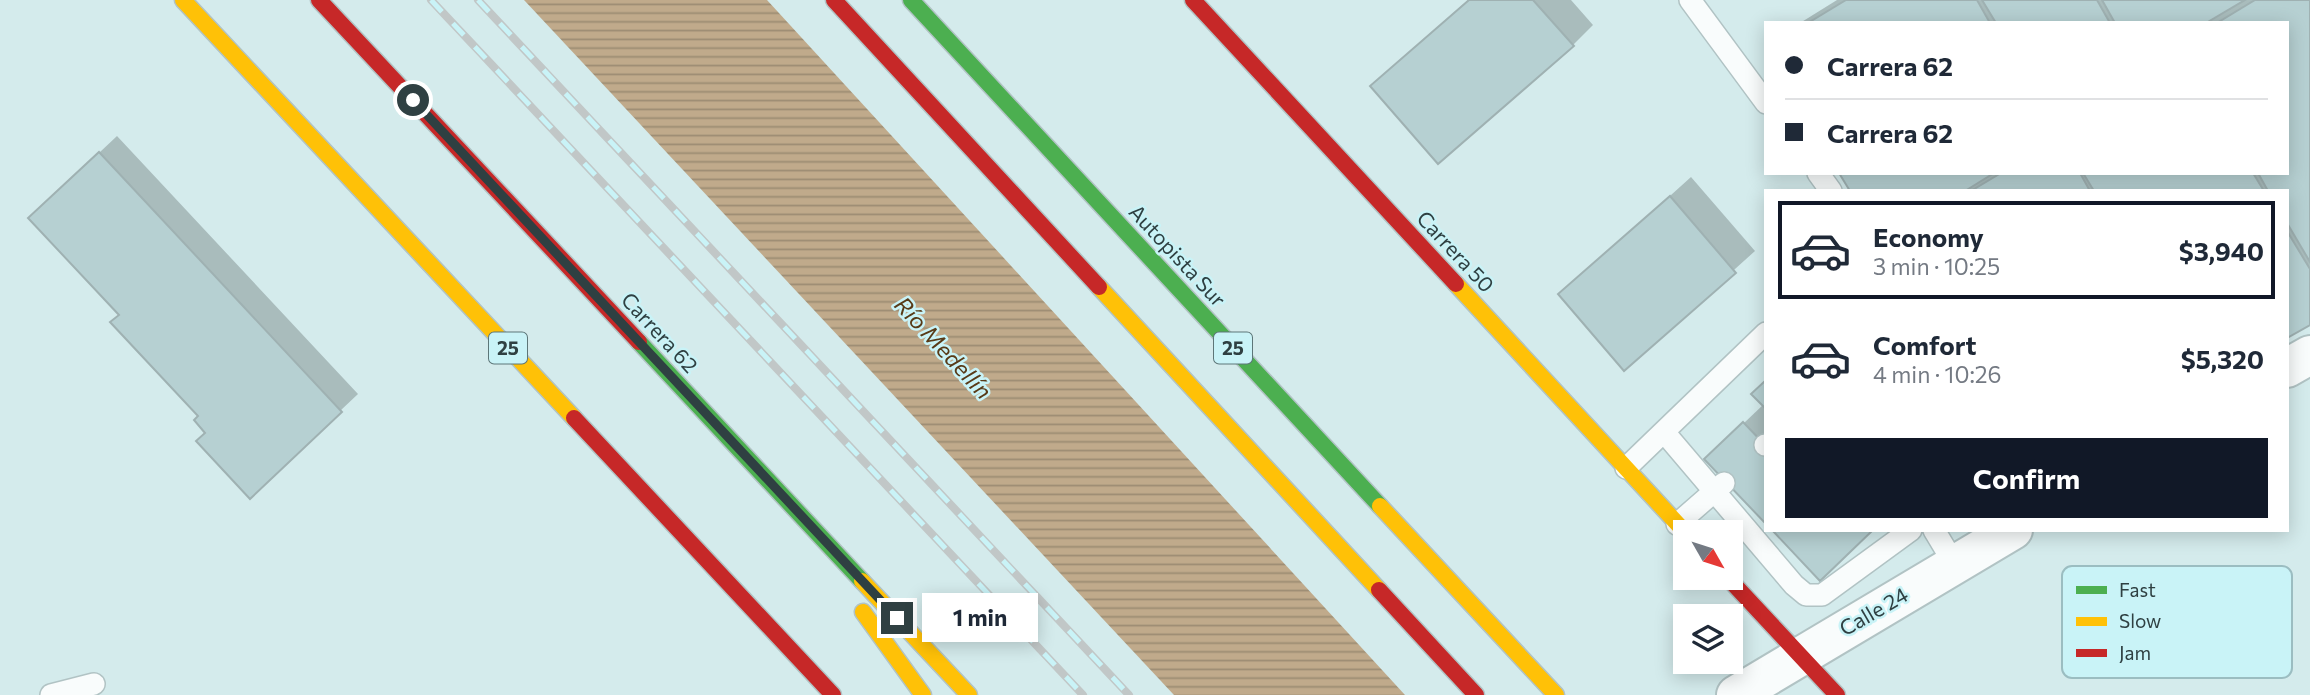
<!DOCTYPE html>
<meta charset="utf-8">
<style>
body{margin:0;font-family:Commissioner,sans-serif;background:#f6f6f7;color:#1f2937;height:100vh;display:flex;flex-direction:column;font-size:26px;white-space:nowrap}
*{box-sizing:border-box;margin:0}
p{font-size:23px;color:#747a83}
.icon{flex:none;width:38px;height:38px;fill:none;stroke:currentColor;stroke-width:2;stroke-linecap:round;stroke-linejoin:round}
.map{position:relative;flex:1;overflow:hidden}
.details{position:absolute;left:1764px;top:189px;width:525px;height:343px;display:flex;flex-direction:column;background:#fff;border-radius:0px;box-shadow:0 4px 18px #0003}
.details>*{flex:none}
.guide{position:absolute;left:1764px;top:21px;width:525px;height:154px;border-radius:0px;box-shadow:0 4px 18px #0003;display:grid;align-content:center;height:154px;padding:0 21px;background:#fff}
.needle{width:46px;rotate:129deg}
.tools{position:absolute;left:1673px;top:520px;display:grid;gap:14px}
.tools a{display:grid;place-items:center;width:70px;height:70px;border-radius:0px;background:#fff;box-shadow:0 4px 18px #0003;font-size:35px}
.end{position:absolute;width:32px;height:32px;margin:-16px;border:9px solid #2f4042;background:#fff;box-shadow:0 0 0 4px #fff}
.from{border-radius:50%}
.bubble{position:absolute;height:49px;border-radius:0px;background:#fff;box-shadow:0 4px 18px #0003;font-size:23px;font-weight:700;line-height:49px;text-align:center}
.guide b{display:flex;align-items:center;gap:24px;height:66px;font-size:26px}
.guide b+b{border-top:2px solid #e0e1e3}
.guide i{width:18px;height:18px;background:#1f2937}
ul{padding:12px 0 0;list-style:none}
li{display:flex;align-items:center;gap:21px;height:98px;margin:0 14px 10px;padding:0 7px;border:4px solid transparent;border-radius:0px}
li div{flex:1}
li b{display:block;font-size:26px}
li em{font-style:normal;font-weight:700}
li.on{border-color:#111827}
li>.icon{width:63px;height:63px;stroke-width:1.5}
.button{display:flex;gap:14px;margin-top:auto;padding:14px 21px}
.button a{flex:1;height:80px;border-radius:0px;background:#111827;color:#fff;font-size:28px;font-weight:700;line-height:80px;text-align:center}
.map>svg:first-child{display:block}
</style>
<div class="map">
<svg width="2310" height="695" viewBox="0 0 2310 695">
<defs>
<pattern id="water-rules" width="6" height="5" patternUnits="userSpaceOnUse" patternTransform="scale(1.75)"><rect width="6" height="5" fill="#c0aa8b"/><path d="M0 2.5h6" fill="none" stroke="#9c8c73"/></pattern>
</defs>
<rect width="100%" height="100%" fill="#d4ebec"/>
<path fill="url(#water-rules)" d="M524 0H767L1405 695H1174Z"/>
<path fill="#0003" d="M1468 0H1571L1593 25 1573 45 1373 86Z
M1837 0H2310V322L2287 336V191H1852L1841 173H2287V23H1800Z
M117 136 358 394 250 496 207 432 200 416 121 314 48 201Z
M1691 177 1755 251 1624 369 1560 295Z
M1766 382V521L1724 442 1764 404Z"/>
<path fill="#b6d0d2" stroke="#9fb1b2" stroke-width="2" d="M1469 0H1533L1574 46 1438 164 1370 86Z
M1846 0H1977L1990 23H1808Z
M1982 0H2097L2110 23H1996Z
M2102 0H2245L2206 23H2115Z
M2255 0H2310V262L2287 223V191H2268L2258 173H2287V23H2217Z
M99 152 342 412 250 499 196 441 205 433 194 420 198 416 110 322 119 315 28 218Z
M1839 173H1994L1965 191H1850Z
M2001 173H2080L2090 191H1971Z
M2083 173H2253L2264 191H2094Z
M1670 196 1736 273 1624 371 1558 294Z
M2287 231 2310 269V325L2287 338Z
M1766 380V409L1751 394Z
M1743 422 1766 446V524L1704 459Z
M1772 530H1873L1820 581Z"/>
<g fill="none" stroke-linecap="round" stroke-linejoin="round">
<g stroke="#b1c3c4" stroke-width="24">
<path id="lane" d="M1690 0 1766 103
M1818 173 1831 191
M1664 432 1794 585 1806 595H1822L1911 530
M1765 445H1766
M1626 468 1766 333
M1677 524 1724 483
M1934 530 1955 565
M51 695 94 684"/>
</g>
<g stroke="#b1c3c4" stroke-width="42">
<path id="street" d="M2287 368 2310 355
M1736 695 2013 530"/>
</g>
<g stroke="#b1c3c4" stroke-width="19">
<path id="fast" d="M911 0 1380 506
M639 342 862 581"/>
</g>
<g stroke="#b1c3c4" stroke-width="19">
<path id="slow" d="M183 0 574 418
M1456 284 1685 532
M1099 287 1379 590
M1380 506 1556 695
M862 581 969 695
M863 612 923 695"/>
</g>
<g stroke="#b1c3c4" stroke-width="19">
<path id="jam" d="M319 0 639 342
M834 0 1099 287
M1193 0 1456 284
M574 418 833 695
M1728 578 1837 695
M1379 590 1476 695"/>
</g>
<use href="#lane" stroke="#f9fcfc" stroke-width="21"/>
<use href="#street" stroke="#f9fcfc" stroke-width="38"/>
<use href="#fast" stroke="#4caf50" stroke-width="16"/>
<use href="#slow" stroke="#ffc107" stroke-width="16"/>
<use href="#jam" stroke="#c62828" stroke-width="16"/>
<g stroke="#c1c7c7" stroke-width="8">
<path id="rail" d="M431 0 1083 695
M478 0 1129 695"/>
</g>
<use href="#rail" stroke="#c9f3f7" stroke-width="5" stroke-dasharray="16" stroke-linecap="butt"/>
</g>
<g fill="none" stroke-linecap="round" stroke-linejoin="round">
<path stroke="#2f4042" stroke-width="9" d="M413 100 897 618"/>
</g>
<g text-anchor="middle" stroke-width="5" stroke-linejoin="round" paint-order="stroke">
<g fill="#c9f3f7" stroke="#5d7678" stroke-width="2">
<rect x="489" y="332.5" width="38" height="31" rx="5"/>
<rect x="1214" y="332.5" width="38" height="31" rx="5"/>
</g>
<g font-size="19" font-weight="bold" fill="#2f4042">
<text x="508" y="355">25</text>
<text x="1233" y="355">25</text>
</g>
<g font-size="21" fill="#2f4042" stroke="#c9f3f7">
<text transform="translate(1455 252) rotate(47)" y="7">Carrera 50</text>
<text transform="translate(1177 256) rotate(47)" y="7">Autopista Sur</text>
<text transform="translate(659 333) rotate(47)" y="7">Carrera 62</text>
<text transform="translate(1874 612) rotate(-30)" y="7">Calle 24</text>
</g>
<g font-size="23" font-style="italic" fill="#583a17" stroke="#c9f3f7">
<text transform="translate(943 348) rotate(47)" y="8">Río Medellín</text>
</g>
</g>
<rect x="2062" y="566" width="230" height="112" rx="10" fill="#c9f3f7" stroke="#9bbdc1" stroke-width="2"/>
<rect x="2076" y="586" width="31" height="8" fill="#4caf50"/>
<rect x="2076" y="617" width="31" height="9" fill="#ffc107"/>
<rect x="2076" y="649" width="31" height="8" fill="#c62828"/>
<g font-size="19" fill="#2f4042">
<text x="2119" y="597">Fast</text>
<text x="2119" y="628">Slow</text>
<text x="2119" y="660">Jam</text>
</g>
</svg>
<div class="tools">
<a><svg class="needle" viewBox="-14 -14 28 28"><path d="M0-13l5 13h-10z" fill="#e53935"/><path d="M0 13l5-13h-10z" fill="#747a83"/></svg></a>
<a><svg class="icon" aria-label="layers" viewBox="0 0 24 24"><path d="M12 4l9 5-9 5-9-5zM3 14l9 5 9-5"/></svg></a>
</div>
<i class="end from" style="left:413px;top:100px"></i>
<i class="end" style="left:897px;top:618px"></i>
<div class="bubble" style="left:922px;top:593px;width:116px">1 min</div>
<div class="guide">
<b><i class="from"></i>Carrera 62</b>
<b><i></i>Carrera 62</b>
</div>
<section class="details">
<ul>
<li class="on"><svg class="icon" aria-label="car" viewBox="0 0 24 24"><path d="M5 17H2v-5l4-1 3-4h7l3 4 3 1v5h-3M9 17h6M6 11h13"/><circle cx="7" cy="17" r="2"/><circle cx="17" cy="17" r="2"/></svg><div><b>Economy</b><p>3 min · 10:25</p></div><em>$3,940</em></li>
<li><svg class="icon" aria-label="car" viewBox="0 0 24 24"><path d="M5 17H2v-5l4-1 3-4h7l3 4 3 1v5h-3M9 17h6M6 11h13"/><circle cx="7" cy="17" r="2"/><circle cx="17" cy="17" r="2"/></svg><div><b>Comfort</b><p>4 min · 10:26</p></div><em>$5,320</em></li>
</ul>
<div class="button"><a>Confirm</a></div>
</section>
</div>
